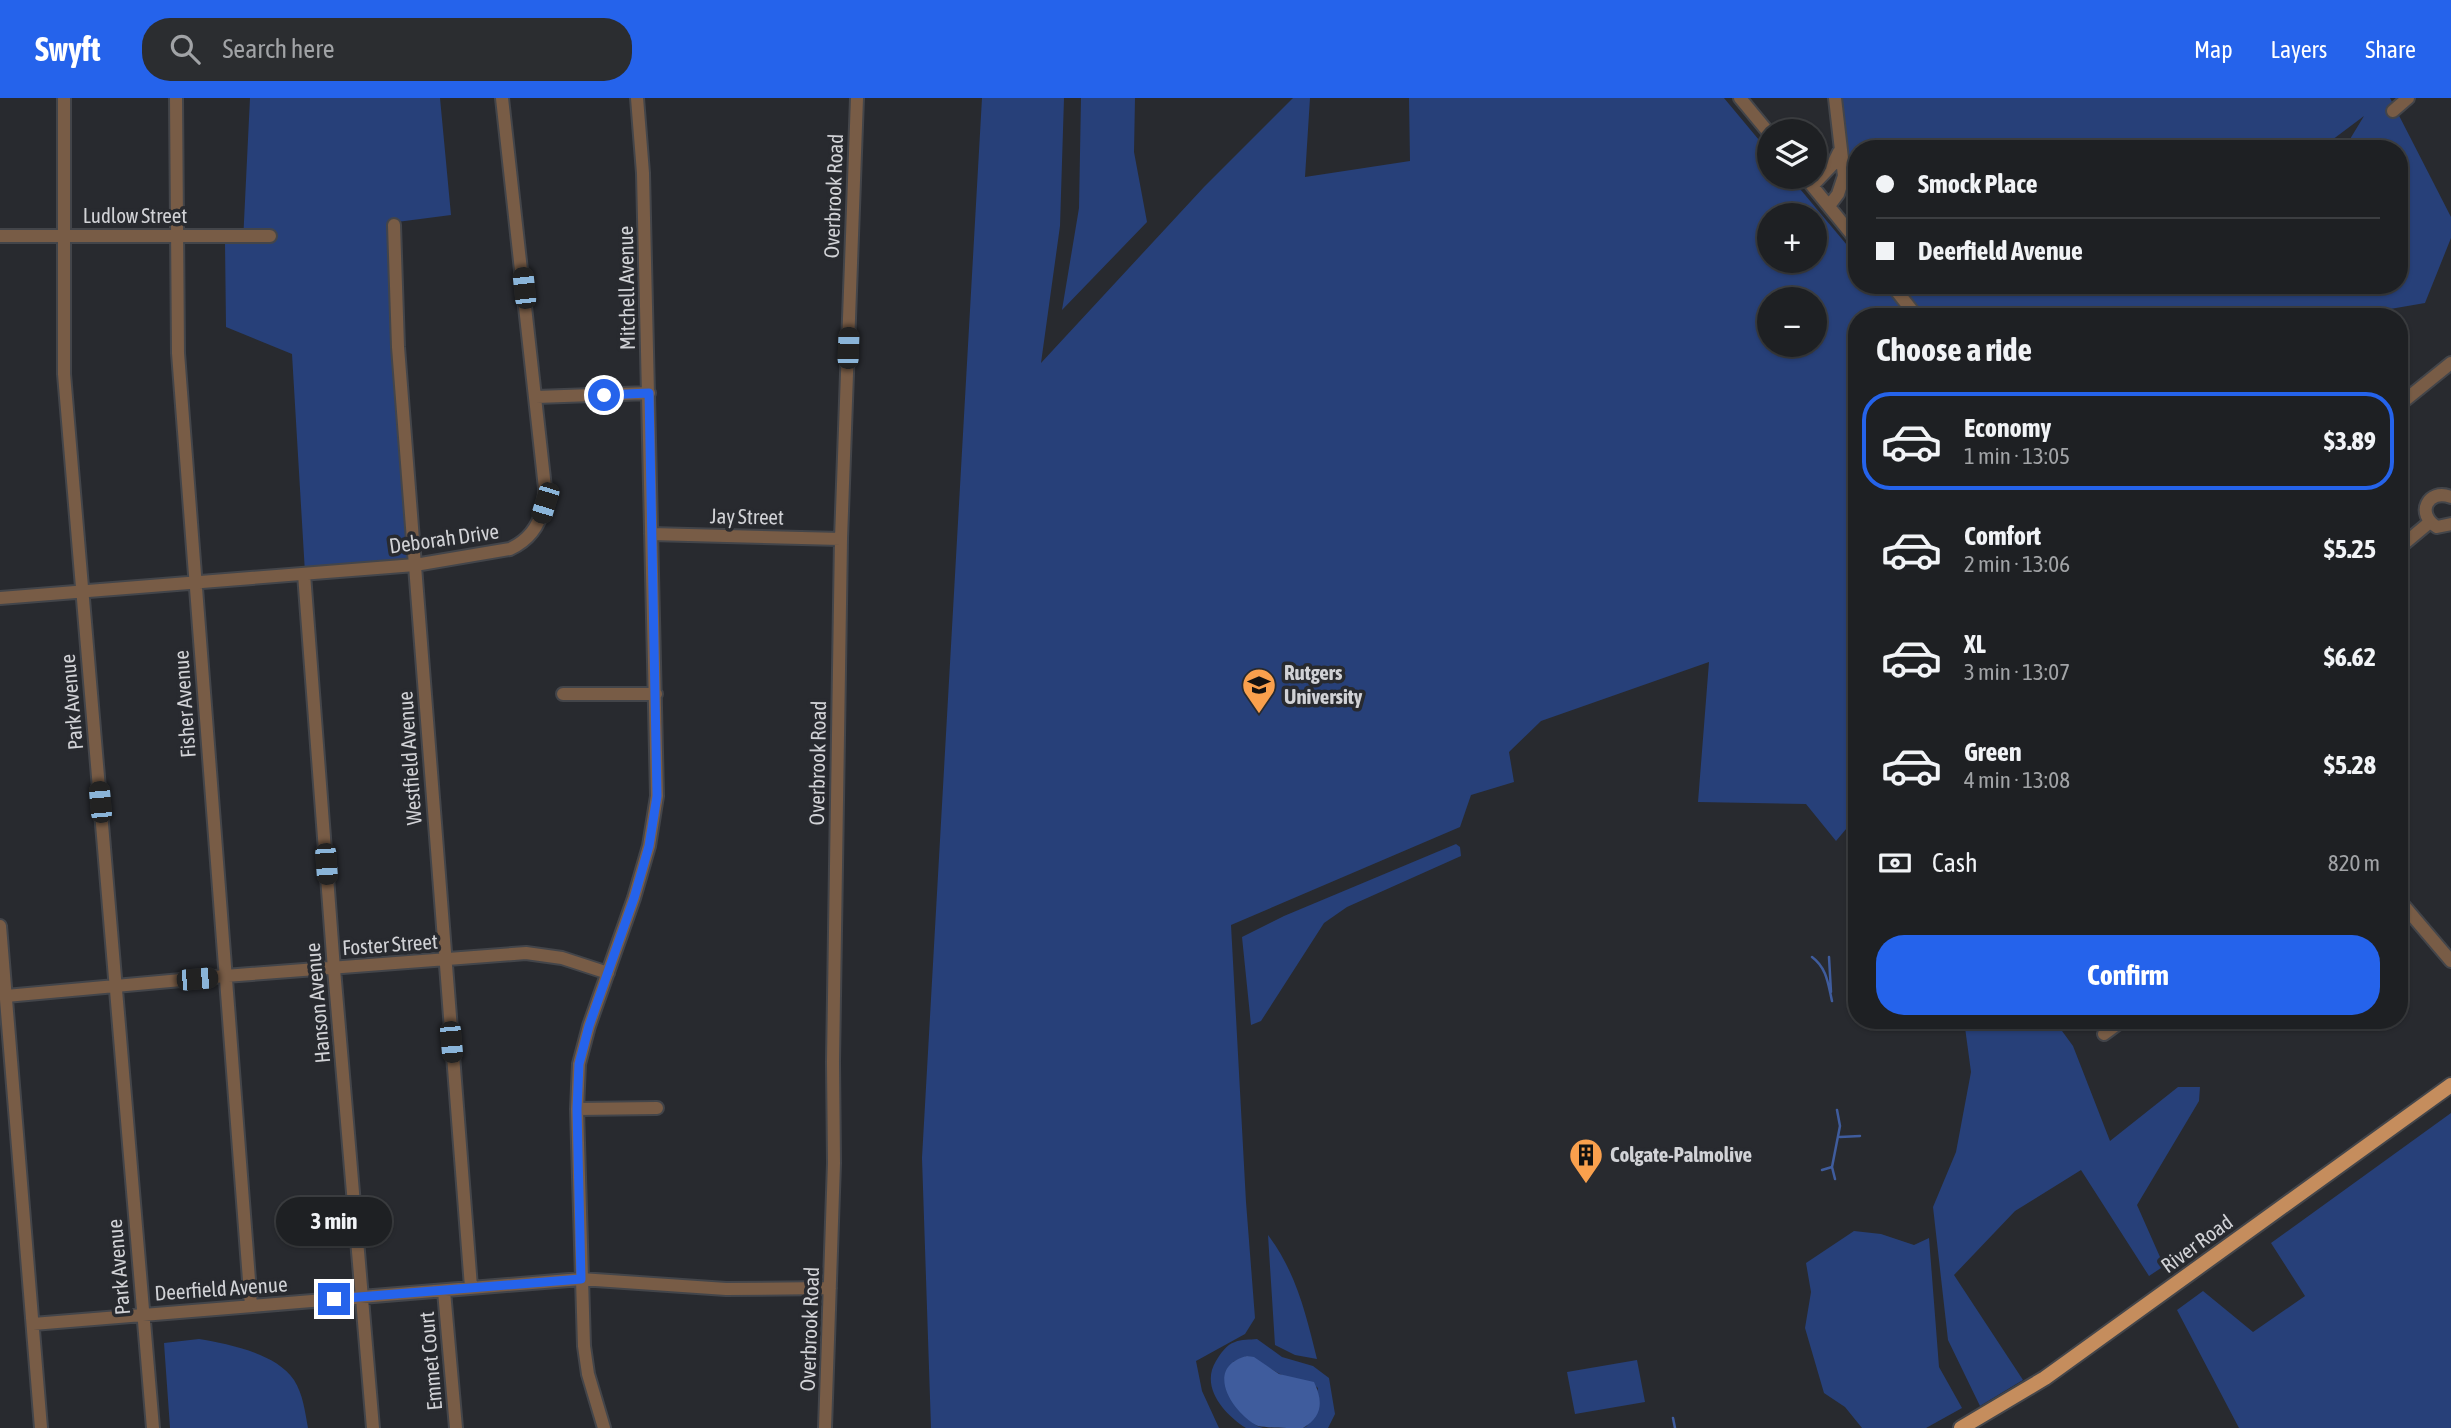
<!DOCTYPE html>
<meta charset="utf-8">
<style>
body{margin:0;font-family:"Asap Condensed",sans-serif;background:#2b2d30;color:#f1f3f6;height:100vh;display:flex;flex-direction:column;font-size:26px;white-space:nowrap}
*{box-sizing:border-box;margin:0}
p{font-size:23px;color:#a1a3a6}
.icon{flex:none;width:38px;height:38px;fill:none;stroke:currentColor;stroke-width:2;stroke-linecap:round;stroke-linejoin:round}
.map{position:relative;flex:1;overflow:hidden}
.sheet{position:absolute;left:1848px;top:210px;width:560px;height:721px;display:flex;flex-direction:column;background:#1e2023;border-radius:28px;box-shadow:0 2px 5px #0004,0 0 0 2px #3c3e41}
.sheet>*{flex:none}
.top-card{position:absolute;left:1848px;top:42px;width:560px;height:154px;border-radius:28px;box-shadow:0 2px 5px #0004,0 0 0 2px #3c3e41;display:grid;align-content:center;height:154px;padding:0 28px;background:#1e2023}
.fabs{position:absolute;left:1757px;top:21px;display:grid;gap:14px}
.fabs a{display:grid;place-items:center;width:70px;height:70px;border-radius:50%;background:#1e2023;box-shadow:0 2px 5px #0004,0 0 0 2px #3c3e41;font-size:35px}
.end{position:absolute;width:32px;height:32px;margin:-16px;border:9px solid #2563eb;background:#fff;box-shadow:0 0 0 4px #fff}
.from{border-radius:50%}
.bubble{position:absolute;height:49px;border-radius:24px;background:#1e2023;box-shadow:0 2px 5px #0004,0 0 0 2px #3c3e41;font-size:23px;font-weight:700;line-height:49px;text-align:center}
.car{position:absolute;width:21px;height:42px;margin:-21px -10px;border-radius:9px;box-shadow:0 0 5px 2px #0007;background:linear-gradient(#222 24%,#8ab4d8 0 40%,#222 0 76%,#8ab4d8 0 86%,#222 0)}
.top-card b{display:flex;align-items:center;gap:24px;height:66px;font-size:26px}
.top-card b+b{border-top:2px solid #3c3e41}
.top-card i{width:18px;height:18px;background:#f1f3f6}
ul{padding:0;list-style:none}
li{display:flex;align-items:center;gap:21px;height:98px;margin:0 14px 10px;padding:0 14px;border:4px solid transparent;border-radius:28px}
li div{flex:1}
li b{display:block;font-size:26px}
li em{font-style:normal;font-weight:700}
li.selected{border-color:#2563eb}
li>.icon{width:63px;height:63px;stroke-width:1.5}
h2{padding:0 28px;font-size:32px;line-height:84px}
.pay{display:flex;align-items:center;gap:18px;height:77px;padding:0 28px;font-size:26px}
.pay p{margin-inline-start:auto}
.button{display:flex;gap:14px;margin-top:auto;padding:14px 28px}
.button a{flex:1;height:80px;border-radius:28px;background:#2563eb;color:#fff;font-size:28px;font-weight:700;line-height:80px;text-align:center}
header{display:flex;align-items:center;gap:42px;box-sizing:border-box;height:98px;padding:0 35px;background:#2563eb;color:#fff}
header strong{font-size:33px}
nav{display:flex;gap:38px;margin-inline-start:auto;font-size:24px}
.search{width:490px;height:63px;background:#2b2d30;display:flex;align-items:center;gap:18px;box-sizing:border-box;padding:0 24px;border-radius:28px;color:#a1a3a6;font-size:26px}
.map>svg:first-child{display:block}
</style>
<header>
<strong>Swyft</strong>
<div class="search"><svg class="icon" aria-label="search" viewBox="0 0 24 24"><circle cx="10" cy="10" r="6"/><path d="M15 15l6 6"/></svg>Search here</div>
<nav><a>Map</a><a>Layers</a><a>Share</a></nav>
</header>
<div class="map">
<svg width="2451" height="1330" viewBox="0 0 2451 1330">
<rect width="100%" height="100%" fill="#282a2f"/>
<path fill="#274079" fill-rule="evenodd" d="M250 0H440L451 117 397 124 414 465 305 475 292 256 226 229 225 144H243Z
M982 0H1064L1060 128 1041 265 1204 89 1293 0H1310L1305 79 1410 63 1409 0H1724L1769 54V79H1790L1857 159V187H2399V51H2344L2364 18 2320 51H1857V150L1842 0H2390L2451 119V140L2425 205 2367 215 2365 219H2250L2189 208 2168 219H1857V718L1836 743 1806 706 1698 704 1709 564 1541 623 1509 654 1514 684 1471 697 1460 729 1231 827 1246 1104 1255 1220 1245 1236 1196 1263 1202 1293 1219 1330H931L922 1060ZM1769 117H1815V163H1769ZM1769 201H1815V247H1769Z
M1081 0H1135L1134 54 1147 124 1062 212 1079 110Z
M1456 746 1460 749 1461 758 1347 809 1324 825 1261 923 1251 927 1242 839 1284 818Z
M1964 922H2054L2073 948 2110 1043 2178 989H2200L2199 1003 2137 1107 2164 1168 2149 1178 2081 1072 2015 1113 1954 1177 2023 1282 1980 1308 1948 1242 1933 1109 1956 1054 1971 974Z
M2451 1015V1330H2239L2177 1212 2203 1193 2253 1234 2305 1198 2271 1145Z
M1854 1133 1881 1136 1914 1147 1929 1140 1939 1269 1962 1310 1926 1330H1862L1845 1309 1824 1295 1805 1230 1811 1194 1806 1165Z
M1268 1137C1296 1174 1306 1216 1317 1261L1295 1257 1275 1247Z
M199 1241C228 1246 276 1255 294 1282 303 1296 305 1314 308 1330H170L164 1245Z
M1257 1241 1282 1259 1313 1268 1329 1280 1335 1316 1328 1330H1303L1307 1328 1318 1290C1305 1279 1296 1283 1282 1277 1269 1271 1260 1262 1247 1258L1233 1264 1257 1328 1263 1330H1246C1224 1316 1200 1289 1216 1263 1221 1255 1226 1247 1235 1244 1241 1241 1250 1242 1257 1241Z
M1637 1262 1645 1304 1575 1316 1567 1274Z"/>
<path fill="#3f5c9d" d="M1247 1258 1254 1259 1279 1276 1314 1284C1323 1303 1323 1318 1303 1330 1290 1330 1270 1330 1258 1328 1232 1315 1203 1269 1247 1258Z"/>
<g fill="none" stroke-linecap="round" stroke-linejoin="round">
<path stroke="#3f5c9d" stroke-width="2.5" d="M1812 859C1827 870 1828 886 1832 903
M1829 859 1831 894
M1840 1039 1860 1038
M1822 1072 1832 1069
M1835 1081 1832 1069 1840 1028 1837 1012
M1673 1320 1675 1330"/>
<g stroke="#43454a" stroke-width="16">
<path id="minor" d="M64 0V276L153 1330
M176 0 178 255 251 1208
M1740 0 1769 35
M2393 13 2408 0
M1805 79 1857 143
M1813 87 1833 66 1839 54
M1829 108 1838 96 1844 78 1835 0
M394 127 398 249 471 1189
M0 138H270
M1892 187 1917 219
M536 299 649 295
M2399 307 2451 265
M2451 399C2428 390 2415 416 2437 429L2451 426
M651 436 841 441
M2399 450 2430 424
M304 476 334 871 373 1330
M0 500 415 467 510 451C536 439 545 417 545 390L502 0
M563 596H656
M2399 802 2451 863
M0 828 41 1330
M6 898 225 878 526 855 562 860 608 875
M2104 936 2123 922
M577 1011 657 1010
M444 1193 456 1330
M33 1226 581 1181 726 1191 830 1190
M604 1330 588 1276 584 1248 577 1011 579 966 589 928 634 800 649 748 657 698 643 75 637 0
M825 1330 834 1065 833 964 841 441 857 0"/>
</g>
<g stroke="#43454a" stroke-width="18">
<path id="major" d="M1961 1330 2045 1280 2451 987"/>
</g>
<use href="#minor" stroke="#785c46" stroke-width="12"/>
<use href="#major" stroke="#c58d5d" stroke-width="14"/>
</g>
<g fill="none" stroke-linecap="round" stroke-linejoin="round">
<path stroke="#2563eb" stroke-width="9" d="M334 1201 581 1181 577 1011 579 966 589 928 634 800 649 748 657 698 649 295 604 297"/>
</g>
<defs>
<g id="university-pin" transform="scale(1.75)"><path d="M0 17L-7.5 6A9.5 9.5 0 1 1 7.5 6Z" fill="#f9a04d" stroke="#282a2f"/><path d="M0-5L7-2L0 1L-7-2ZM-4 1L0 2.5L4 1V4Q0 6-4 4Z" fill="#111"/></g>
<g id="building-pin" transform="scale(1.75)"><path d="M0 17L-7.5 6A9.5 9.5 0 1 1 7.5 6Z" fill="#f9a04d" stroke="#282a2f"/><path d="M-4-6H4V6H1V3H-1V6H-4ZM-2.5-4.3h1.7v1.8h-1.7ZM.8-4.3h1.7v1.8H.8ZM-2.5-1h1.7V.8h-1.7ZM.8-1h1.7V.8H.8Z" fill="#111"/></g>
</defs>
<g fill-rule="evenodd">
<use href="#university-pin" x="1259" y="587"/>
<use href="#building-pin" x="1586" y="1057"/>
</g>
<g text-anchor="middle" stroke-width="7" stroke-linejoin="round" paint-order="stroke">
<g font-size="21" fill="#d1d2d6" stroke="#282a2f">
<text transform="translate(834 98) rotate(-88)" y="7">Overbrook Road</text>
<text x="135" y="125">Ludlow Street</text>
<text transform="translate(627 190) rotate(-91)" y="7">Mitchell Avenue</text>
<text transform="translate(747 419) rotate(1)" y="7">Jay Street</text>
<text transform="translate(444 441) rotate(-8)" y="7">Deborah Drive</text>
<text transform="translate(72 604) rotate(-95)" y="7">Park Avenue</text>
<text transform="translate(185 606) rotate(-94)" y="7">Fisher Avenue</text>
<text transform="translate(410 660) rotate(-94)" y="7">Westfield Avenue</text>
<text transform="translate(818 665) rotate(-89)" y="7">Overbrook Road</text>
<text transform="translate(390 847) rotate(-4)" y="7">Foster Street</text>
<text transform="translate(318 905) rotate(-95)" y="7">Hanson Avenue</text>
<text transform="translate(2197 1146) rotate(-36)" y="7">River Road</text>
<text transform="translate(119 1169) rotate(-95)" y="7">Park Avenue</text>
<text transform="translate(221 1191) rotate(-4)" y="7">Deerfield Avenue</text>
<text transform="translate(810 1231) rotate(-88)" y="7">Overbrook Road</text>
<text transform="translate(431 1263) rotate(-95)" y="7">Emmet Court</text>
</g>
<g font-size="21" font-weight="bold" fill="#d1d2d6" stroke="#282a2f" text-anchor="start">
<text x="1284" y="582">Rutgers<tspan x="1284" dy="24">University</tspan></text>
<text x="1610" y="1064">Colgate-Palmolive</text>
</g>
</g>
</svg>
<div class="fabs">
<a><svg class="icon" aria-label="layers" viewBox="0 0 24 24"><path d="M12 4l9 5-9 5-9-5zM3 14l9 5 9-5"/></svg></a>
<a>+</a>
<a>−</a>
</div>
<i class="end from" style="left:604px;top:297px"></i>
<i class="end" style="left:334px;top:1201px"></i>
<div class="bubble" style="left:276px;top:1099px;width:116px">3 min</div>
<i class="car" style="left:524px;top:190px;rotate:354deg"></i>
<i class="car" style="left:848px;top:250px;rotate:2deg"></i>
<i class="car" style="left:545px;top:405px;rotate:197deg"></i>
<i class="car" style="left:100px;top:704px;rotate:355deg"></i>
<i class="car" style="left:326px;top:766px;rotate:176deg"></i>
<i class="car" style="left:197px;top:881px;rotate:85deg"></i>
<i class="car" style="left:451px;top:944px;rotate:175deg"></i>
<div class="top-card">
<b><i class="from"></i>Smock Place</b>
<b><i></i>Deerfield Avenue</b>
</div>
<section class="sheet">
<h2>Choose a ride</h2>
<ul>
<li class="selected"><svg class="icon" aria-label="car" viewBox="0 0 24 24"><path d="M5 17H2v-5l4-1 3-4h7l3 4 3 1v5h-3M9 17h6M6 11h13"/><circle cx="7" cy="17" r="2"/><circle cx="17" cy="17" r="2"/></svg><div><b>Economy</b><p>1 min · 13:05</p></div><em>$3.89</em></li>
<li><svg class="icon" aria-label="car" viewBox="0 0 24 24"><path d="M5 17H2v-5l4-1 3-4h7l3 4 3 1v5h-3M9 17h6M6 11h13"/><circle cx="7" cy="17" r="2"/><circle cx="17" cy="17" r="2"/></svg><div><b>Comfort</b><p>2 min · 13:06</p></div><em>$5.25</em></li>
<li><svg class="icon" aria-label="car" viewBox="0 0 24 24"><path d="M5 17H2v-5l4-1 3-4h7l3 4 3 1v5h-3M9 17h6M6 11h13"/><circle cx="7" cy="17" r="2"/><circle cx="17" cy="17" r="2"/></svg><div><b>XL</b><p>3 min · 13:07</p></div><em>$6.62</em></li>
<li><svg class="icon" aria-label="car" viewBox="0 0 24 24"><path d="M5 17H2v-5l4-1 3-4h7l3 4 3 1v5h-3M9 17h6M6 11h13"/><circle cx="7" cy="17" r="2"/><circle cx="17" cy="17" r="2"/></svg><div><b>Green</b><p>4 min · 13:08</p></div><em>$5.28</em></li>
</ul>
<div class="pay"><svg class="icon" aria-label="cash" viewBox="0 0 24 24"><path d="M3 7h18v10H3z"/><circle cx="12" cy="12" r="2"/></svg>Cash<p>820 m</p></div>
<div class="button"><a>Confirm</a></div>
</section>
</div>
